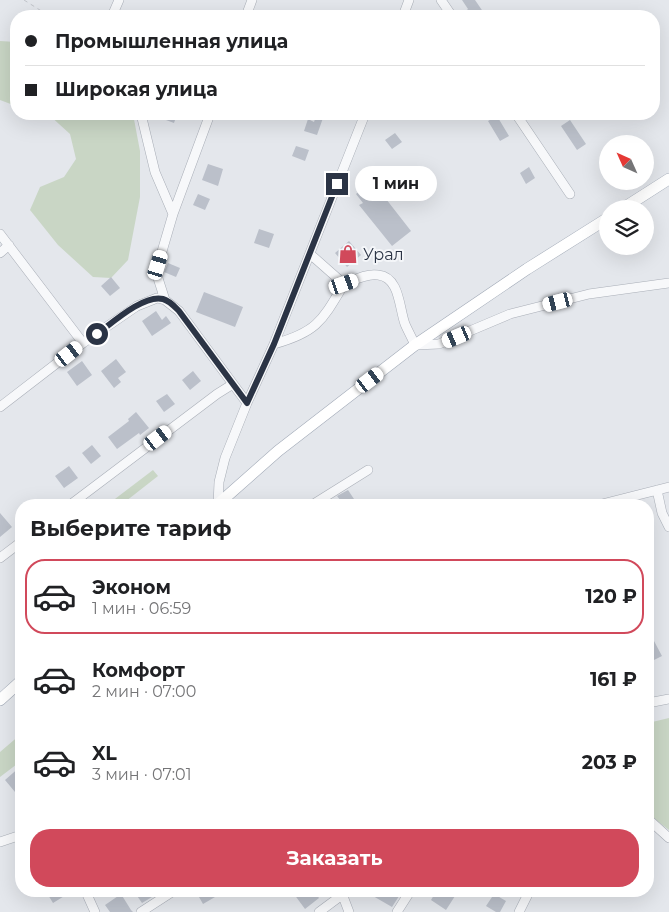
<!DOCTYPE html>
<html lang="ru">
<meta charset="utf-8">
<style>
body{margin:0;font-family:Montserrat,sans-serif;background:#f6f6f6;color:#202124;height:100vh;display:flex;flex-direction:column;font-size:19px;white-space:nowrap}
*{box-sizing:border-box;margin:0}
p{font-size:16px;color:#757577}
.icon{flex:none;width:28px;height:28px;fill:none;stroke:currentColor;stroke-width:2;stroke-linecap:round;stroke-linejoin:round}
.map{position:relative;flex:1;overflow:hidden}
.panel{position:absolute;left:15px;top:499px;width:639px;height:398px;display:flex;flex-direction:column;background:#fff;border-radius:20px;box-shadow:0 5px 20px #0002}
.panel>*{flex:none}
.top-card{position:absolute;left:10px;top:10px;width:650px;height:110px;border-radius:20px;box-shadow:0 5px 20px #0002;display:grid;align-content:center;height:110px;padding:0 15px;background:#fff}
.needle{width:32px;rotate:315deg}
.fabs{position:absolute;left:599px;top:135px;display:grid;gap:10px}
.fabs a{display:grid;place-items:center;width:55px;height:55px;border-radius:50%;background:#fff;box-shadow:0 5px 20px #0002;font-size:25px}
.end{position:absolute;width:22px;height:22px;margin:-11px;border:6px solid #2b3445;background:#fff;box-shadow:0 0 0 2px #fff}
.from{border-radius:50%}
.bubble{position:absolute;height:35px;border-radius:18px;background:#fff;box-shadow:0 5px 20px #0002;font-size:16px;font-weight:700;line-height:35px;text-align:center}
.car{position:absolute;width:15px;height:30px;margin:-15px -8px;border-radius:6px;box-shadow:0 0 4px 1px #0007;background:linear-gradient(#fff 24%,#345 0 40%,#fff 0 76%,#345 0 86%,#fff 0)}
.top-card b{display:flex;align-items:center;gap:18px;height:48px;font-size:19px}
.top-card b+b{border-top:1px solid #e0e0e0}
.top-card i{width:12px;height:12px;background:#202124}
ul{padding:0;list-style:none}
li{display:flex;align-items:center;gap:15px;height:75px;margin:0 10px 8px;padding:0 5px;border:2px solid transparent;border-radius:20px}
li div{flex:1}
li b{display:block;font-size:19px}
li em{font-style:normal;font-weight:700}
li.selected{border-color:#d1495b}
li>.icon{width:45px;height:45px;stroke-width:1.5}
h2{padding:0 15px;font-size:22px;line-height:60px}
.primary-button{display:flex;gap:10px;margin-top:auto;padding:10px 15px}
.primary-button a{flex:1;height:58px;border-radius:20px;background:#d1495b;color:#fff;font-size:20px;font-weight:700;line-height:58px;text-align:center}
.map>svg:first-child{display:block}
</style>
<div class="map">
<svg width="669" height="912" viewBox="0 0 669 912">
<rect width="100%" height="100%" fill="#e4e7ec"/>
<path fill="#c9d6c5" d="M0 41 16 42V106L0 100Z
M48 114H133L140 151V197L128 260 111 278 93 277 58 245 30 210 40 187 64 177 76 159 70 134Z
M153 470 158 476 121 505H107Z
M669 718V830L648 814V723Z
M21 734V761L0 777V752Z"/>
<path fill="#bbc0ca" d="M462 0H475L486 16H471L467 10 468 9Z
M150 114H177L174 123Z
M316 116 323 118 317 135 304 131 308 119 314 122Z
M497 116 509 136 500 141 488 121Z
M570 120 586 144 577 150 561 126Z
M395 133 402 142 392 149 385 140Z
M296 146 309 150 305 161 292 156Z
M208 164 223 169 218 186 202 180Z
M529 167 535 178 526 184 520 173Z
M372 181 411 231 392 246 359 205 363 203 356 194Z
M198 194 210 199 205 210 193 205Z
M259 229 274 234 269 248 254 243Z
M349 241 361 255 347 267 335 253Z
M168 263 180 268 176 277 164 272Z
M111 277 120 288 110 296 101 286Z
M204 292 243 307 235 327 196 312Z
M156 311 162 320 166 316 171 323 152 336 142 321Z
M116 359 126 372 118 378 121 382 114 388 101 371Z
M82 361 92 375 77 386 67 372Z
M193 371 201 381 190 390 182 380Z
M167 394 175 404 164 412 156 401Z
M136 412 149 428 140 435 139 433 117 449 108 437 129 421 128 419Z
M92 445 101 456 91 464 82 453Z
M69 466 78 478 64 488 55 476Z
M348 490 354 499 344 505 337 496Z
M0 513 12 527 0 537Z
M654 641 662 656 648 663V645Z
M21 766V786L15 792 5 780Z
M45 890H74L53 903Z
M133 890H148L152 897 142 903Z
M195 890H227L203 904Z
M291 890H313L319 898 305 909Z
M377 890H403L392 907 373 896Z
M437 890H445L455 896 446 910 431 900Z
M121 894 131 910 133 912H110L105 905Z
M494 894 506 901 500 912H496L486 906Z"/>
<g fill="none" stroke-linecap="round" stroke-linejoin="round">
<g stroke="#a9aeb7" stroke-width="10">
<path id="minor" d="M441 0 452 16
M112 16 119 0
M246 16 252 0
M403 16 409 0
M141 114 155 172 173 214
M516 114 570 194
M0 234 83 343
M0 253 9 245
M310 254 344 284C354 280 367 273 378 275 400 277 399 308 405 324 408 331 412 338 415 345L439 344 510 314 589 294 669 283
M165 300 157 275 158 265 173 214 210 114
M274 344C317 332 322 321 344 284
M0 407 83 343 137 306 157 298 165 300 179 311 247 403
M657 490 662 513 669 527
M70 505 217 394 233 384
M218 505 219 482 225 458 247 403 274 344 365 114
M312 505 368 470
M598 505 669 487
M0 558 21 542
M648 703 669 699
M648 819 669 838
M0 842 21 835
M85 890 95 912
M341 891 349 912
M141 912 175 890
M319 912 342 895
M397 912 411 890
M519 912 530 890"/>
</g>
<g stroke="#a3abb8" stroke-width="12">
<path id="major" d="M622 209 669 179
M217 505 278 451 415 345 527 269 608 218
M0 700 21 681"/>
</g>
<path stroke="#c2c5cb" stroke-width="1" stroke-dasharray="4 4" stroke-linecap="butt" d="M24 0 43 12 53 16"/>
<use href="#minor" stroke="#f7f8fa" stroke-width="9"/>
<use href="#major" stroke="#fff" stroke-width="11"/>
</g>
<g fill="none" stroke-linecap="round" stroke-linejoin="round">
<path stroke="#2b3445" stroke-width="6" d="M97 334C112 323 144 294 163 299 170 301 175 307 179 311L247 403 274 344 337 184"/>
</g>
<defs>
<g id="shop-bare" transform="scale(1.5)"><path d="M-5-2.5h2.3a2.7 3.5 0 0 1 5.4 0H5L5.5 6h-11ZM-1.5-2.5h3a1.5 2.3 0 0 0-3 0Z" fill="#d1495b" stroke="#f4f6f9" stroke-width="2.5" paint-order="stroke"/></g>
</defs>
<g fill-rule="evenodd">
<use href="#shop-bare" x="348" y="254"/>
</g>
<g text-anchor="middle" stroke-width="4" stroke-linejoin="round" paint-order="stroke">
<g font-size="16" fill="#2b3445" stroke="#f4f6f9" text-anchor="start">
<text x="363" y="260">Урал</text>
</g>
</g>
</svg>
<div class="fabs">
<a><svg class="needle" viewBox="-14 -14 28 28"><path d="M0-13l5 13h-10z" fill="#e53935"/><path d="M0 13l5-13h-10z" fill="#757577"/></svg></a>
<a><svg class="icon" aria-label="layers" viewBox="0 0 24 24"><path d="M12 4l9 5-9 5-9-5zM3 14l9 5 9-5"/></svg></a>
</div>
<i class="end from" style="left:97px;top:334px"></i>
<i class="end" style="left:337px;top:184px"></i>
<div class="bubble" style="left:355px;top:166px;width:82px">1 мин</div>
<i class="car" style="left:158px;top:265px;rotate:17deg"></i>
<i class="car" style="left:344px;top:284px;rotate:71deg"></i>
<i class="car" style="left:558px;top:302px;rotate:256deg"></i>
<i class="car" style="left:457px;top:337px;rotate:247deg"></i>
<i class="car" style="left:69px;top:354px;rotate:52deg"></i>
<i class="car" style="left:370px;top:380px;rotate:53deg"></i>
<i class="car" style="left:158px;top:438px;rotate:53deg"></i>
<div class="top-card">
<b><i class="from"></i>Промышленная улица</b>
<b><i></i>Широкая улица</b>
</div>
<section class="panel">
<h2>Выберите тариф</h2>
<ul>
<li class="selected"><svg class="icon" aria-label="car" viewBox="0 0 24 24"><path d="M5 17H2v-5l4-1 3-4h7l3 4 3 1v5h-3M9 17h6M6 11h13"/><circle cx="7" cy="17" r="2"/><circle cx="17" cy="17" r="2"/></svg><div><b>Эконом</b><p>1 мин · 06:59</p></div><em>120 ₽</em></li>
<li><svg class="icon" aria-label="car" viewBox="0 0 24 24"><path d="M5 17H2v-5l4-1 3-4h7l3 4 3 1v5h-3M9 17h6M6 11h13"/><circle cx="7" cy="17" r="2"/><circle cx="17" cy="17" r="2"/></svg><div><b>Комфорт</b><p>2 мин · 07:00</p></div><em>161 ₽</em></li>
<li><svg class="icon" aria-label="car" viewBox="0 0 24 24"><path d="M5 17H2v-5l4-1 3-4h7l3 4 3 1v5h-3M9 17h6M6 11h13"/><circle cx="7" cy="17" r="2"/><circle cx="17" cy="17" r="2"/></svg><div><b>XL</b><p>3 мин · 07:01</p></div><em>203 ₽</em></li>
</ul>
<div class="primary-button"><a>Заказать</a></div>
</section>
</div>
